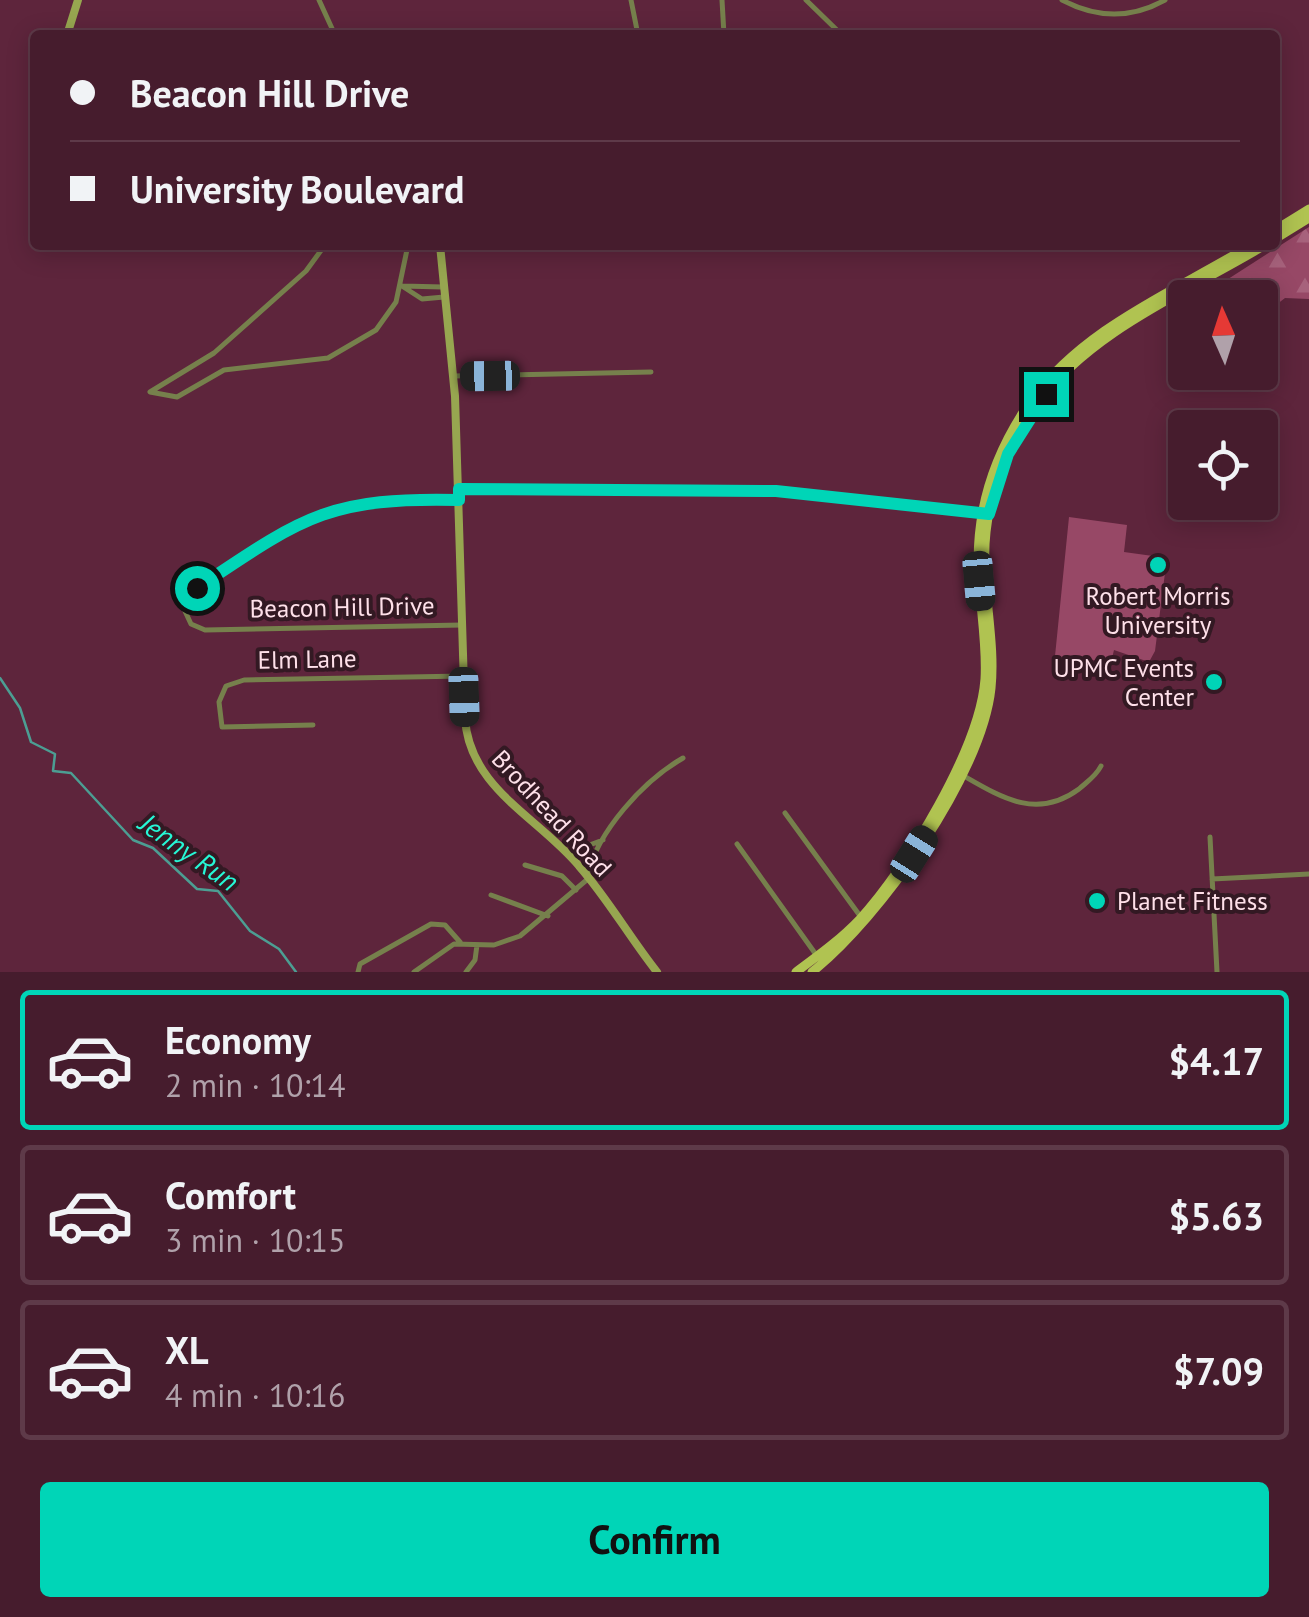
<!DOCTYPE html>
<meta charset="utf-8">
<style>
body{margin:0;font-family:"PT Sans",sans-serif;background:#502939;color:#f1f3f6;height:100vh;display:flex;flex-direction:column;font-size:38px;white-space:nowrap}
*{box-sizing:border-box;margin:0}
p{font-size:32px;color:#b0a1aa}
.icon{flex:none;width:55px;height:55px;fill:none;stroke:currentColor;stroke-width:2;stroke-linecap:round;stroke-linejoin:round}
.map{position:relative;height:972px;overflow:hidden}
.sheet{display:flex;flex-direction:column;background:#461c2d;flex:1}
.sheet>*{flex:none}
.hud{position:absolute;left:30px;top:30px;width:1250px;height:220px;border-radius:10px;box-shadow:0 5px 25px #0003,0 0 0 2px #5e3a49;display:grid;align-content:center;height:220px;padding:0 40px;background:#461c2d}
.needle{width:65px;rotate:357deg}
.fabs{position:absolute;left:1168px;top:280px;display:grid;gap:20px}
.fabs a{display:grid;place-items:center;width:110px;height:110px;border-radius:10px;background:#461c2d;box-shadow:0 5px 25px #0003,0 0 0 2px #5e3a49;font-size:50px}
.end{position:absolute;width:45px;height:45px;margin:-22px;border:12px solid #00d5b7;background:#111;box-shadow:0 0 0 5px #111}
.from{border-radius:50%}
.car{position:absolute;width:30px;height:60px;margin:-30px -15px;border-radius:12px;box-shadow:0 0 8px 2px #0007;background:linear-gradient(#222 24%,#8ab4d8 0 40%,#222 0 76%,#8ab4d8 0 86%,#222 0)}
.hud b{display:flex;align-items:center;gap:35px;height:95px;font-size:38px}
.hud b+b{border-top:2px solid #5e3a49}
.hud i{width:25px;height:25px;background:#f1f3f6}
ul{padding:18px 0 0;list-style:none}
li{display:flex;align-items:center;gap:30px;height:140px;margin:0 20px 15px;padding:0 20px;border:5px solid #5e3a49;border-radius:10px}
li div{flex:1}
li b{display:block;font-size:38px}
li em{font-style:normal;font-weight:600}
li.selected{border-color:#00d5b7}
li>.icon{width:90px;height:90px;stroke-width:1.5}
.primary-button{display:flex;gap:20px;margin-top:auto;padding:20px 40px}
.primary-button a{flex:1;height:115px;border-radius:10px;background:#00d5b7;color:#111;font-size:40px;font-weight:600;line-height:115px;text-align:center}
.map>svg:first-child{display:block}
</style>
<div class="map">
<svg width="1309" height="972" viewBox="0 0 1309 972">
<defs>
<pattern id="forest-firs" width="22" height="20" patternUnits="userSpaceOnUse" patternTransform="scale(2.5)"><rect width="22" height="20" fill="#974866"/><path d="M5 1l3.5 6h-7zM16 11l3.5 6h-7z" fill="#a7627c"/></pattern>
</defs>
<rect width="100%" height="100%" fill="#5e253c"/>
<path fill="url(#forest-firs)" d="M1309 227V299L1285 298 1260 317V298L1227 297 1211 290Z"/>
<path fill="#974866" d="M1069 517 1127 525 1124 552 1153 556 1166 565 1155 651 1149 662 1114 650 1111 662 1055 656Z"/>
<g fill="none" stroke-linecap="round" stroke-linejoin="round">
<path stroke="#4c9e93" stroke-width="2.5" d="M0 678 20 708 31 742 55 754 53 771 71 773 133 840 153 848 197 889 218 891 250 931 279 949 296 972"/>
<path stroke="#76804c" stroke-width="5" d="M319 0 335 35
M631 0 638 35
M722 0 724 35
M806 0 842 35
M1062 0C1096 18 1131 19 1165 0
M325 245 306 271 214 353 150 392 177 397 224 370 328 358 376 330 396 302 408 245
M402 286 422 299 444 297
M402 286 443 287
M454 376 651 372
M459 489 775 491 981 513
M459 499C346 498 321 505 227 568 211 579 189 588 184 609L191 624 205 630 462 625
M313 725 222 727 219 702 226 686 244 680 464 676
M962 775C1002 798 1037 820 1079 789 1088 781 1096 776 1101 766
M785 813 863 920
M1210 837 1217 972
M737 844 817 956
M568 853 603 840
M525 865 562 876 576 890
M587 876C598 831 643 781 683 758
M1212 879 1309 874
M491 895 548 916
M358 972 360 964 431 924 445 925 460 942
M414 972 454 944 494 945 520 936 589 878
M466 972 475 960 477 945"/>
<path stroke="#97a650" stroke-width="8" d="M67 35 78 0
M440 245 455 396 465 718C469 788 538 817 579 866 608 899 630 938 657 972"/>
<path stroke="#b0c351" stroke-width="9" d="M1275 230 1309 209
M1275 239 1309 218
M796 972C819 955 841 939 860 919 907 868 980 748 985 679 987 646 981 613 979 581 974 516 993 455 1030 402 1084 327 1174 292 1251 245
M812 972C880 918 982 775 991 688 995 648 986 608 985 567 982 509 1003 451 1037 404 1093 329 1187 292 1265 245"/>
</g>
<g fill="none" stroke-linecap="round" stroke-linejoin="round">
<path stroke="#00d5b7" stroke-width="12" d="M197 588C303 517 328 497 459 500V489L776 491 989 514 1008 454 1046 394"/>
</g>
<g fill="#00d5b7" stroke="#331923" stroke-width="4">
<circle cx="1158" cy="565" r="10"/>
<circle cx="1214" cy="682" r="10"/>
<circle cx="1097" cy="901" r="10"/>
</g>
<g text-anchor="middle" stroke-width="8" stroke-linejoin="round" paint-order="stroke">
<g font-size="25" fill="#fee0e9" stroke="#331923">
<text x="1158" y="605">Robert Morris<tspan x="1158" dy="29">University</tspan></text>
<text x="1194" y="677" text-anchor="end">UPMC Events<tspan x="1194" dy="29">Center</tspan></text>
<text x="1117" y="910" text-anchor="start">Planet Fitness</text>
</g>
<g font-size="25" fill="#fee0e9" stroke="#331923">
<text transform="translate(342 607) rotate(-1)" y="9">Beacon Hill Drive</text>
<text transform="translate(307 659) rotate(-1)" y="9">Elm Lane</text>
<text transform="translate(552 813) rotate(47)" y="9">Brodhead Road</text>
</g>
<g font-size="28" font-style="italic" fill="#26f7d6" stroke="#331923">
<text transform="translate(189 852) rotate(35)" y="10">Jenny Run</text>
</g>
</g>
</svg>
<div class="fabs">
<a><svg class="needle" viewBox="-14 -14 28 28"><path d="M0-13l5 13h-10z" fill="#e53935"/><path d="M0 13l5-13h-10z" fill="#b0a1aa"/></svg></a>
<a><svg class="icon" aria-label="locate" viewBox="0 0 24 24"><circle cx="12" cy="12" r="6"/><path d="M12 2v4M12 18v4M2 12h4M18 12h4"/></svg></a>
</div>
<i class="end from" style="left:197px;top:588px"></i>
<i class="end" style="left:1046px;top:394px"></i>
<i class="car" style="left:490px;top:376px;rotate:269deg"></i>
<i class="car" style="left:979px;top:581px;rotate:175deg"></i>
<i class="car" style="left:464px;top:697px;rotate:178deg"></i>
<i class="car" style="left:914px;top:854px;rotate:32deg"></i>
<div class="hud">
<b><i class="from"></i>Beacon Hill Drive</b>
<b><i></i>University Boulevard</b>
</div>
</div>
<section class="sheet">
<ul>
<li class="selected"><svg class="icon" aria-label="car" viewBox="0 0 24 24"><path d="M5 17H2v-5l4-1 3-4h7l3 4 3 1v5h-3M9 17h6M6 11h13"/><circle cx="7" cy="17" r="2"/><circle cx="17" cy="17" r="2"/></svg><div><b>Economy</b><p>2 min · 10:14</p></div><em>$4.17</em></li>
<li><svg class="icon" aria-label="car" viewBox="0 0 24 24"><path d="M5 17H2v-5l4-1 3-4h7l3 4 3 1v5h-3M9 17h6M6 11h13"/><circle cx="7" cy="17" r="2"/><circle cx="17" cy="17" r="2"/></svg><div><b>Comfort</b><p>3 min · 10:15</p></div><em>$5.63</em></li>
<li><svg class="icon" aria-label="car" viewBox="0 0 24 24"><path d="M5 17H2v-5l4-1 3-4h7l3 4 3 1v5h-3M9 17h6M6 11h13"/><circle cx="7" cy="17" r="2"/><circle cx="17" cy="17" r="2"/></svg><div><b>XL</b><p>4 min · 10:16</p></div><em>$7.09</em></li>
</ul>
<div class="primary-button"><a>Confirm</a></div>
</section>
